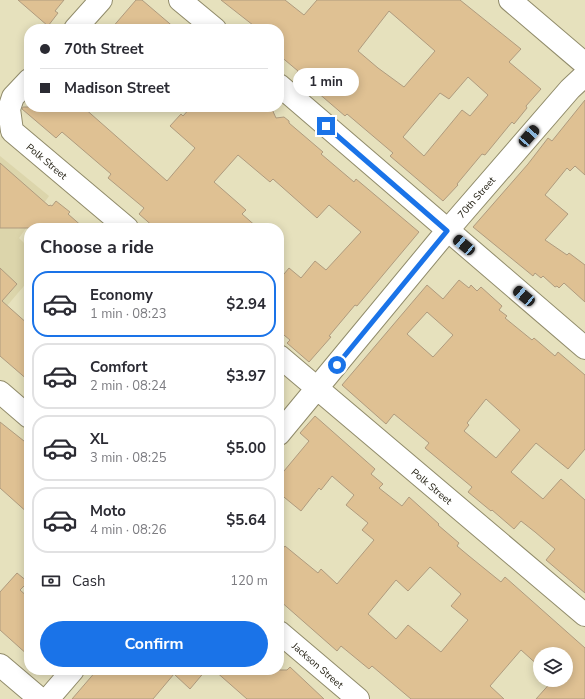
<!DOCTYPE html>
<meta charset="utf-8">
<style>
body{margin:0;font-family:"Nunito Sans",sans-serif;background:#f2f2f3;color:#2b2b33;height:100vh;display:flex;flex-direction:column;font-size:15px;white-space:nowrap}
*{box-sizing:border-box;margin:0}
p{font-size:13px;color:#7c7c81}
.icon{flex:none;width:22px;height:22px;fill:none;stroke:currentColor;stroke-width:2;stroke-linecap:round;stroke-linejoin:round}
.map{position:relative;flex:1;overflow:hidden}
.details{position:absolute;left:24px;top:223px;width:260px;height:452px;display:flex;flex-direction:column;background:#fff;border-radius:16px;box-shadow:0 2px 10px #0003}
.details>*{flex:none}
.guide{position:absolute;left:24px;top:24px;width:260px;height:88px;border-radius:16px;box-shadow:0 2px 10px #0003;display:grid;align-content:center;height:88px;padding:0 16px;background:#fff}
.controls{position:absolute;left:533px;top:647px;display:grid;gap:8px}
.controls a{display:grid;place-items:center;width:40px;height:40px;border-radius:50%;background:#fff;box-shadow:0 2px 10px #0003;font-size:20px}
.end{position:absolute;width:18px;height:18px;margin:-9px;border:5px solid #1a73e8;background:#fff;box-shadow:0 0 0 2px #fff}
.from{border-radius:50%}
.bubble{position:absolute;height:28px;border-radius:14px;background:#fff;box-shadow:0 2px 10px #0003;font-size:13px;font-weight:700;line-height:28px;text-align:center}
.car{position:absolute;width:12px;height:24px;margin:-12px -6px;border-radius:5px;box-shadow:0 0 3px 1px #0007;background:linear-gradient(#222 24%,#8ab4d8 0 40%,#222 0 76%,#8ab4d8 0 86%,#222 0)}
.guide b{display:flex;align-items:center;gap:14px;height:38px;font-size:15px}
.guide b+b{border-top:1px solid #e1e1e2}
.guide i{width:10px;height:10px;background:#2b2b33}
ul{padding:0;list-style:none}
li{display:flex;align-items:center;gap:12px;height:66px;margin:0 8px 6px;padding:0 8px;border:2px solid #e1e1e2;border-radius:16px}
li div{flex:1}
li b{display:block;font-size:15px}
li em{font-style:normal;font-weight:700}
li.on{border-color:#1a73e8}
li>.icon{width:36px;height:36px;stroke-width:1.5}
h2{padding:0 16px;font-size:18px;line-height:48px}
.pay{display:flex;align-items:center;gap:10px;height:44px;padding:0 16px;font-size:15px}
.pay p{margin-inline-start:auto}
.action{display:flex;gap:8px;margin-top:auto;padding:8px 16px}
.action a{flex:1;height:46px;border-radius:24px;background:#1a73e8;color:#fff;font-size:16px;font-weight:700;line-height:46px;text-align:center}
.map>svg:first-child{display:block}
</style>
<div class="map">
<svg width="585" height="699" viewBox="0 0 585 699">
<rect width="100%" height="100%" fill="#e6e1bd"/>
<path fill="#dcd5ab" d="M0 156 49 196 19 238 29 248V280L0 314Z"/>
<path fill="#dfc193" stroke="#af9b7e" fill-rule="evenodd" d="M18 0H64L55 11 58 13 48 26Z
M136 0H142L176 29H111Z
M221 0H285L304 15 317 0H460L521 49 509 62 541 89 526 106 527 108 514 124 512 122 485 155 482 154 457 184 458 185 443 201 390 156 393 153 347 114 345 116 296 74 298 71 279 55V29H258ZM389 11 435 51 404 87 378 68 358 51ZM468 77 488 95 470 116 462 110 424 156 403 137 440 93 449 99Z
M585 100V175L575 166 570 171 567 168 545 195 568 214 545 240 567 255 569 253 585 265V302L564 283 559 288 557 286 555 287 543 276 541 278 535 273 533 276 473 227 528 164 548 138 552 141Z
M23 107H83L167 181 195 148 170 126 181 114 183 116 191 107H271L276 118 284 117 289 121V123L323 152 321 154 354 182 356 179 419 232 357 306 355 305 329 336 331 337 309 362 287 343 290 340 279 331V280L289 268 301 278 315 261 326 270 361 232 329 205 317 218 273 179 270 182 238 155 214 182 246 210 242 214 258 228H155L139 214 144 208 108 178 111 174 62 132 56 138 22 109Z
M0 163 49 206 50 205 52 206 56 201 70 212 68 214 84 228H0Z
M0 268 17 284 2 301 29 325V381L0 356Z
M459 280 469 288 471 285 477 291 481 287 502 306 499 310 507 316 505 318 532 340 534 338 555 356 558 352 585 375V449L568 469 536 443 511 472 543 499 561 479 585 500V593L546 560 555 549 535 532 521 521 514 529 492 510 491 511 468 492 472 487 425 448 429 443 394 414 386 424 342 385 427 285 443 299ZM427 312 453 335 433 357 407 334ZM486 399 520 430 496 458 464 431 469 425 467 423Z
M315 416 375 469 371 474 383 484 379 488 402 506 409 497 439 524 438 525 459 543 457 546 469 556 501 582 505 577 585 648V699H536L553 680H566V654H540V667L521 650 490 686 504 699H411L372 666 369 669 341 646 337 651 279 600V553L285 546 318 573 321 569 337 584 374 540 362 530 368 523 346 505 354 495 332 476 321 490 319 488 301 511 279 493V477L309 441 300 433ZM430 567 461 594 451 606 468 620 441 652 408 625 396 639 368 614 396 580 408 591Z
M0 422 29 445V514L0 488Z
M17 573 28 582 20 590 29 598V656L0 630V592Z
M290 667 324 699H247L214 670H287Z
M97 670H206L190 689 174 674 153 699H72Z"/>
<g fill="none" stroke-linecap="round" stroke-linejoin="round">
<g stroke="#908b6a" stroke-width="24">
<path id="minor" d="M180 0 215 29
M510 0 585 64
M75 29 101 0
M29 80 13 97 9 109 12 131 127 228
M279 85 585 348
M279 356 585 615
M0 392 29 417
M279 434 447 231 570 89 585 75
M279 632 358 699
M0 665 40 699
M48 699 73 670"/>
</g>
<use href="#minor" stroke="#fff" stroke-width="22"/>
</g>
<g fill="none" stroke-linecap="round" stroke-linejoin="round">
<path stroke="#1a73e8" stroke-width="5" d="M326 126 447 231 337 365"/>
</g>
<g text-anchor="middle" stroke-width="4" stroke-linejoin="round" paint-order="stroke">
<g font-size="10" fill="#252215" stroke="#fff">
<text transform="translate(47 161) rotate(40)" y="4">Polk Street</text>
<text transform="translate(476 197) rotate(-49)" y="4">70th Street</text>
<text transform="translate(432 486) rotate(40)" y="4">Polk Street</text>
<text transform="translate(318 665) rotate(41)" y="4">Jackson Street</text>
</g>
</g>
</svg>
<div class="controls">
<a><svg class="icon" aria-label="layers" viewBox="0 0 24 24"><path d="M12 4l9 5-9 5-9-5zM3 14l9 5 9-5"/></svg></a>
</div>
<i class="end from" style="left:337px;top:365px"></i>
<i class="end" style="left:326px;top:126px"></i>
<div class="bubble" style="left:293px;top:68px;width:66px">1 min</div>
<i class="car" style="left:529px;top:136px;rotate:41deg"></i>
<i class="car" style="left:464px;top:245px;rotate:310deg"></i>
<i class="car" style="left:524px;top:296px;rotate:310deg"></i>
<div class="guide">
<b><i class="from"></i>70th Street</b>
<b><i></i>Madison Street</b>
</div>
<section class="details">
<h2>Choose a ride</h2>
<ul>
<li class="on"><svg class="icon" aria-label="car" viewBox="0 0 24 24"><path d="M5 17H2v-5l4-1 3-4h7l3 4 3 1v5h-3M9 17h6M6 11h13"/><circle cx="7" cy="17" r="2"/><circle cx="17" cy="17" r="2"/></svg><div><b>Economy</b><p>1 min · 08:23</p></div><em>$2.94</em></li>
<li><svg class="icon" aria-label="car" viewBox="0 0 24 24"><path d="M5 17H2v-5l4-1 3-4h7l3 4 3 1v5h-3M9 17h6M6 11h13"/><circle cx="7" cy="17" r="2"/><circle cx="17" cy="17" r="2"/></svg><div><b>Comfort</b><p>2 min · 08:24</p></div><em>$3.97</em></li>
<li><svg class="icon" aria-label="car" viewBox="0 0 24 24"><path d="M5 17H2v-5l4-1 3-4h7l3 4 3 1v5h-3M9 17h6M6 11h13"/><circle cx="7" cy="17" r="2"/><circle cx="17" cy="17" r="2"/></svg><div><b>XL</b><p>3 min · 08:25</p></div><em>$5.00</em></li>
<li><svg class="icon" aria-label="car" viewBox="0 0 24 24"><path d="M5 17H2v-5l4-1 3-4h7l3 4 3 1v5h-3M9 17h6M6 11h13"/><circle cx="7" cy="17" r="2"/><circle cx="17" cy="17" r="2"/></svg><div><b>Moto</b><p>4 min · 08:26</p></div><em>$5.64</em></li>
</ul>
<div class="pay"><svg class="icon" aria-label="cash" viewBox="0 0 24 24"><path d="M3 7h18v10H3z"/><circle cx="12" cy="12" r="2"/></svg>Cash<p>120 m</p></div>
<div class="action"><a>Confirm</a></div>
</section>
</div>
